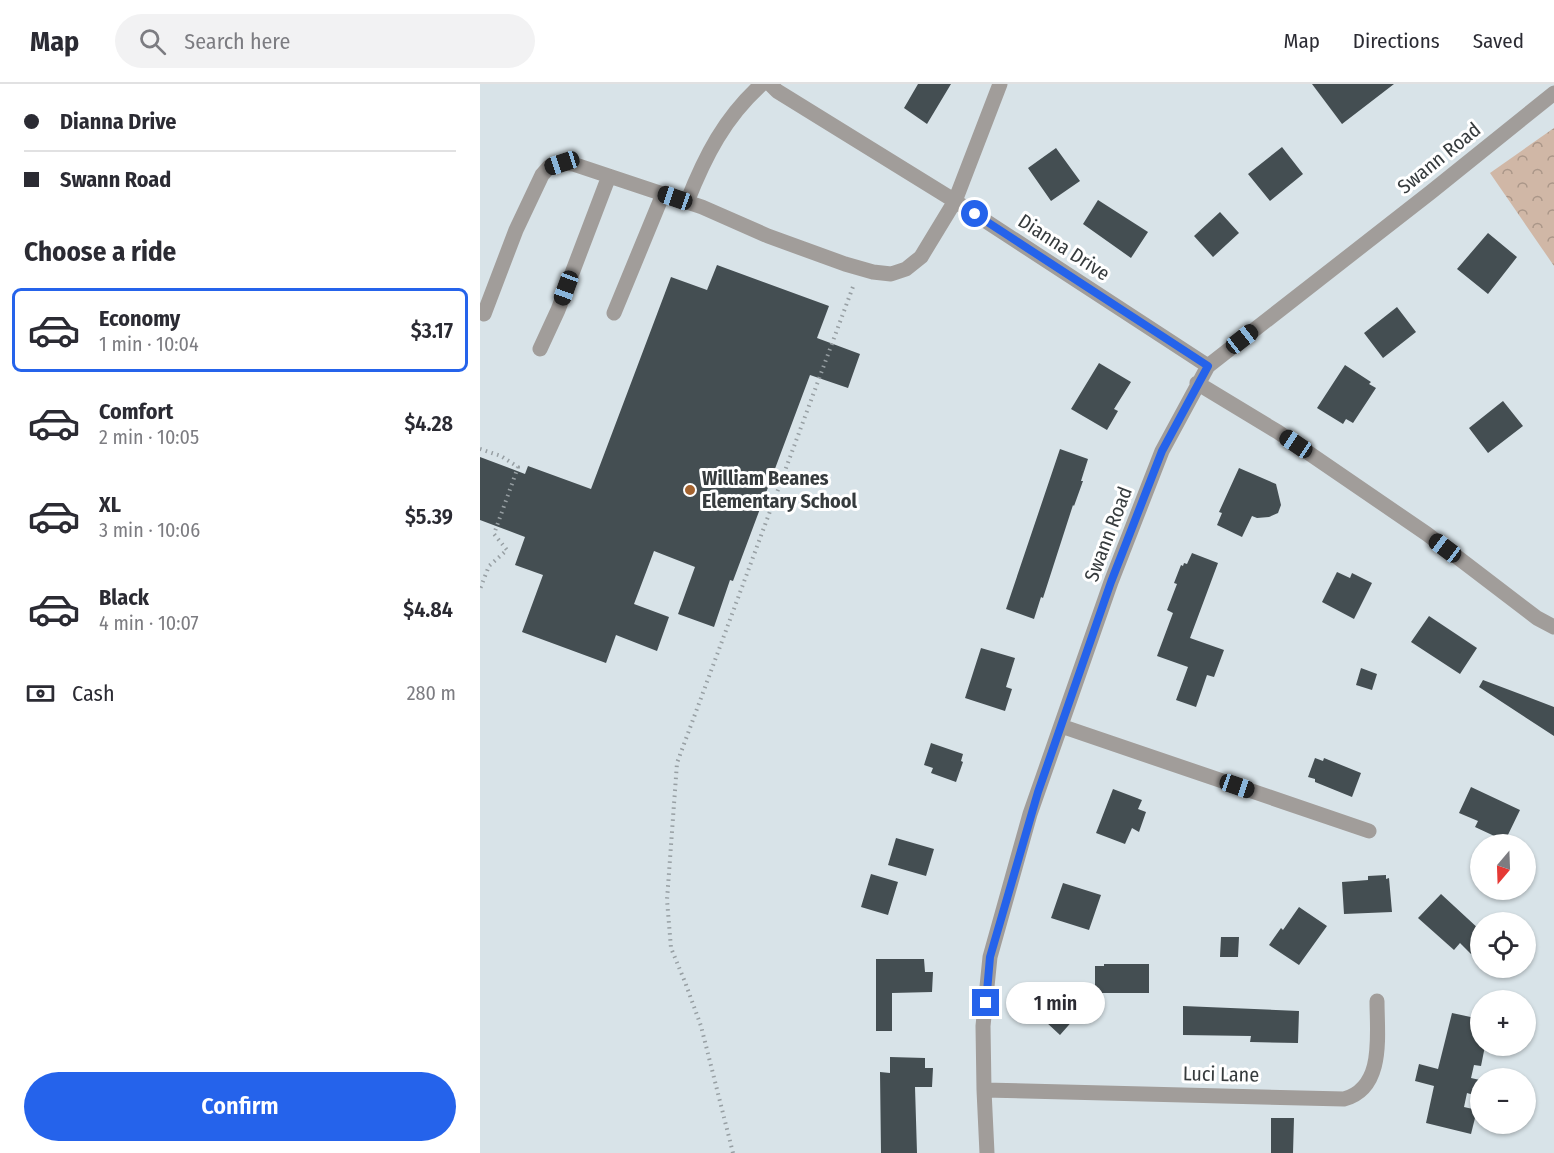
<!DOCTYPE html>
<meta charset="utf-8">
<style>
body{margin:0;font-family:"Fira Sans Condensed",sans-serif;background:#f2f2f3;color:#2b2b33;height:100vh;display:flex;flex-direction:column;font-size:22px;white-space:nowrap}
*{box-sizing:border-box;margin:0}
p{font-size:20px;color:#7c7c81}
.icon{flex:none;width:33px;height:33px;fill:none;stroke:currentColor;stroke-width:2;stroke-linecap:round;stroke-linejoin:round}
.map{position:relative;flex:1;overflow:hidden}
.drawer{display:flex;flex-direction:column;background:#fff;width:480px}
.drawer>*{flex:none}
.top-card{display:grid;align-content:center;height:132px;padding:0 24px;background:#fff}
.needle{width:39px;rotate:199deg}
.controls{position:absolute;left:990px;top:750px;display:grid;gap:12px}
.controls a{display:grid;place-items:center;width:66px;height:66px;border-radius:50%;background:#fff;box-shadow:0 2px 4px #0004;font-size:30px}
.end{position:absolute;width:27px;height:27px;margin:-14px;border:8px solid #2563eb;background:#fff;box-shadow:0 0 0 3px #fff}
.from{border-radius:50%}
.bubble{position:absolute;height:42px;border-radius:21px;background:#fff;box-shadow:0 2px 4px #0004;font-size:20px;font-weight:600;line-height:42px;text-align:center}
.car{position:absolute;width:18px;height:36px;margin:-18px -9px;border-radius:8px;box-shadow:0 0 4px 2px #0007;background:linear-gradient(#222 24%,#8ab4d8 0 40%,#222 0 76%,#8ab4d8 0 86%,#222 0)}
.top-card b{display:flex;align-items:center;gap:21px;height:57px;font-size:22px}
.top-card b+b{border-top:2px solid #e1e1e2}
.top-card i{width:15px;height:15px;background:#2b2b33}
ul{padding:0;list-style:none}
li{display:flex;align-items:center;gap:18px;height:84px;margin:0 12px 9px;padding:0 12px;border:3px solid transparent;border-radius:9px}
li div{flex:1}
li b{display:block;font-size:22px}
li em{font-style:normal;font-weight:600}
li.active{border-color:#2563eb}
li>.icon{width:54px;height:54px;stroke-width:1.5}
h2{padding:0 24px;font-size:27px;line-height:72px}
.pay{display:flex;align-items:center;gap:15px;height:66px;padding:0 24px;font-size:22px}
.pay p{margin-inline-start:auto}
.cta{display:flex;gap:12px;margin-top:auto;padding:12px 24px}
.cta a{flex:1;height:69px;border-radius:36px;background:#2563eb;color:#fff;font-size:24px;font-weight:600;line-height:69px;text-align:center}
header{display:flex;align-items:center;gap:36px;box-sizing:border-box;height:84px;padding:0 30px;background:#fff;border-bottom:2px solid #e1e1e2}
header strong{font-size:28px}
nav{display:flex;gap:33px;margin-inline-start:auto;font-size:21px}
.search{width:420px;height:54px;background:#f2f2f3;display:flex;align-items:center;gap:15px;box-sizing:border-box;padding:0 21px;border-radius:33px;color:#7c7c81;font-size:22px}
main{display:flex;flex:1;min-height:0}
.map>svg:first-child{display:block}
</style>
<header>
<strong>Map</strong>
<div class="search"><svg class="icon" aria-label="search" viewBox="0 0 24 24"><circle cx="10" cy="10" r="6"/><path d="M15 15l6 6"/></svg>Search here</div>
<nav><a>Map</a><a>Directions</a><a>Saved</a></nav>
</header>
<main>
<section class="drawer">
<div class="top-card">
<b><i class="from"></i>Dianna Drive</b>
<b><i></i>Swann Road</b>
</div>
<h2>Choose a ride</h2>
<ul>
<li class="active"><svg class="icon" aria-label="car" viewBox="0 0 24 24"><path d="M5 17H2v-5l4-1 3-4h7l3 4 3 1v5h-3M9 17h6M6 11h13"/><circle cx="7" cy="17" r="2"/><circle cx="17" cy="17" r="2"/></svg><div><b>Economy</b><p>1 min · 10:04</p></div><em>$3.17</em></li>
<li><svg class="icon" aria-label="car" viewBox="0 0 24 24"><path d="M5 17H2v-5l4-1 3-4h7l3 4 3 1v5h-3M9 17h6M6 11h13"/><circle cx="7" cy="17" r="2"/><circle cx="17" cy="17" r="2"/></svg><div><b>Comfort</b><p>2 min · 10:05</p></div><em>$4.28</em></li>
<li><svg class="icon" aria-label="car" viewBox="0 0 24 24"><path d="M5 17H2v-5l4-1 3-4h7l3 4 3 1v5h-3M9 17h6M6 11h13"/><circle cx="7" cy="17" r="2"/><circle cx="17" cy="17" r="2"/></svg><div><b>XL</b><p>3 min · 10:06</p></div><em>$5.39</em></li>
<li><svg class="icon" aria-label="car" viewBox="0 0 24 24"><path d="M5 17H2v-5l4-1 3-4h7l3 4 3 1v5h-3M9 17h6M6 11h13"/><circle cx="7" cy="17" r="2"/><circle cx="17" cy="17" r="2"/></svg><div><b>Black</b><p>4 min · 10:07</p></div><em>$4.84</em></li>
</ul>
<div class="pay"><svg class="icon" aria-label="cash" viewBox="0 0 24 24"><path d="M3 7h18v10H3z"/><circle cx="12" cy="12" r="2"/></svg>Cash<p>280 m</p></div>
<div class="cta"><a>Confirm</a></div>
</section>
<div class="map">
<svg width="1074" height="1069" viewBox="0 0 1074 1069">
<defs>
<pattern id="forest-crowns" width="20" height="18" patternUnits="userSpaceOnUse" patternTransform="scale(1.5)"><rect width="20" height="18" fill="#d0b7a6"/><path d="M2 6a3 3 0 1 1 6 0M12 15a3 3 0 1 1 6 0" fill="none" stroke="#aa9688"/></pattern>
</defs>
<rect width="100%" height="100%" fill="#d8e3e8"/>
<path fill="url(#forest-crowns)" d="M1074 44V182L1010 89Z"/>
<path fill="#444e52" d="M438 0H471L447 40 424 24Z
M832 0H914L862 40Z
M802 63 823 90 790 117 768 90Z
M576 64 600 97 571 117 548 84Z
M618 116 668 148 651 174 603 140Z
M740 128 759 149 733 173 714 152Z
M1008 149 1037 173 1008 210 977 185Z
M237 181 349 222 337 254 380 270 368 304 330 291 253 497 250 496 234 543 198 530 215 483 174 467 154 520 189 533 177 567 136 551 126 579 42 548 63 491 35 481 45 453 0 436V373L45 390 48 382 111 405 191 193 227 206Z
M917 223 936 248 903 274 884 249Z
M619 279 651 298 634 325 638 327 627 346 591 325Z
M865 281 891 298 889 300 896 304 873 339 866 335 863 340 837 324Z
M1023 317 1043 342 1008 369 989 344Z
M580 365 608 375 601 397H603L594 422 593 421 563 514 561 513 554 535 526 525Z
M759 384 796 400 801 421 798 429 789 433 777 434 772 432 762 453 737 441 742 429 739 428Z
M712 469 738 479 710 554 744 566 734 593 727 591 716 623 696 616 708 583 677 572 693 529 687 526 697 500 694 499 701 481 703 482 704 479 707 480Z
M857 488 870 494 872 489 892 499 874 535 842 518Z
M949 532 997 564 980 590 931 558Z
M501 564 535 574 526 603 532 605 525 627 485 614Z
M881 584 897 590 892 606 876 601Z
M1003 596 1074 623V652L999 603Z
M451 659 483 670 481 677 483 678 476 698 451 689 453 684 444 681Z
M835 674 843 677 844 674 881 689 872 713 835 698V695L828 693Z
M991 703 1040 726 1025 757 995 743 998 737 979 729Z
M633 705 662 716 658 725 666 728 659 748 652 744 645 760 616 749Z
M416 754 454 765 446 792 408 781Z
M391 790 418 798 408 831 381 823Z
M906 791V795L909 794 912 828 864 830 862 798 888 796V792Z
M583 799 621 811 609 846 571 834Z
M961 810 1000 846V859L991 870 980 859 974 866 938 834Z
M819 823 847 842 819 881 789 861 801 844 803 846Z
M741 853H759L758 873H740Z
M396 875H444L445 888H453L452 908 412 909V947H396Z
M624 880H669V909H615V882H624Z
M571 905 595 927V934L580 951 552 925Z
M703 922 819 927 818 959 770 958 771 952 703 951Z
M972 929 1000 935V962H1005L1001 982 994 981 991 994 1000 996 997 1012 987 1009 984 1023 997 1026 991 1050 946 1039 954 1002 935 997 939 980 958 985Z
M410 973 445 974V984H453L452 1003H435L437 1069H401L400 988 410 989Z
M791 1034H814L813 1069H791Z"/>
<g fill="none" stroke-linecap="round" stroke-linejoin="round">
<path stroke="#979fa3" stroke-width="4" stroke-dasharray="1.5 4.5" stroke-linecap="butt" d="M0 365 21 372 38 383 14 450 27 466 9 482 0 505
M253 1069 221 942 205 898 191 864 187 816 197 679 374 200"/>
<path stroke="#a19d9a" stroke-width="15" d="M290 0 297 7 475 117 728 282
M207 118C225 72 245 33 282 0
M134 229 183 110
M4 230 36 146 62 91 69 83 82 79 93 80 222 123 288 152 365 180 393 188 411 190 426 185 441 173 475 117 520 0
M60 265 78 226 129 92
M717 299 798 348 947 450 1057 534 1074 543
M581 642 889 747
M504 1006 864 1015C905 1004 897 951 897 917
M507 1069 504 1006 503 942 510 873 550 730 631 498 682 367 728 282 951 108 1074 9"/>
</g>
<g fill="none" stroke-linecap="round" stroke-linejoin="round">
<path stroke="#2563eb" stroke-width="8" d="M495 130 728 282 682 367 631 498 558 708 510 873 506 919"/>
</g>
<circle fill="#a4632f" stroke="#fff" stroke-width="2" cx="210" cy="406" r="6"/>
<g text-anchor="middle" stroke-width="6" stroke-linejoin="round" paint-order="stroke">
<g font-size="20" fill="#363b3d" stroke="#fff">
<text transform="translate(959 74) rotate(-39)" y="7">Swann Road</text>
<text transform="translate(584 163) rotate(33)" y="7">Dianna Drive</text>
<text transform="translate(628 450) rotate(-69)" y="7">Swann Road</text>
<text transform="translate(741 990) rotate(1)" y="7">Luci Lane</text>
</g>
<g font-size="20" font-weight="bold" fill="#363b3d" stroke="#fff" text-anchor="start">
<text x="222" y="401">William Beanes<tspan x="222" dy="23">Elementary School</tspan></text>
</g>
</g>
</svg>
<div class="controls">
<a><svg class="needle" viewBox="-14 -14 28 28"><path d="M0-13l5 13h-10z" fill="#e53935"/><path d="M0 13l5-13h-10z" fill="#7c7c81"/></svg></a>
<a><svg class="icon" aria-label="locate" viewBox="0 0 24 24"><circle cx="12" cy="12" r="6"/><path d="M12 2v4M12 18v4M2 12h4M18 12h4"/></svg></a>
<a>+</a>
<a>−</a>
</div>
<i class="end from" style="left:495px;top:130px"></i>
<i class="end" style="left:506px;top:919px"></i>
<div class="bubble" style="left:526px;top:898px;width:99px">1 min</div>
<i class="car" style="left:82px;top:79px;rotate:252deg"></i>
<i class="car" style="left:195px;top:114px;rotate:289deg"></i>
<i class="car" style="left:86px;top:204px;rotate:200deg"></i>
<i class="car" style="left:762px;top:255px;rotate:52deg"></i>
<i class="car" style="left:816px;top:360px;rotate:304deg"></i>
<i class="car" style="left:965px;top:464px;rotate:307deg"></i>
<i class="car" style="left:757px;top:702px;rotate:109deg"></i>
</div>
</main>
